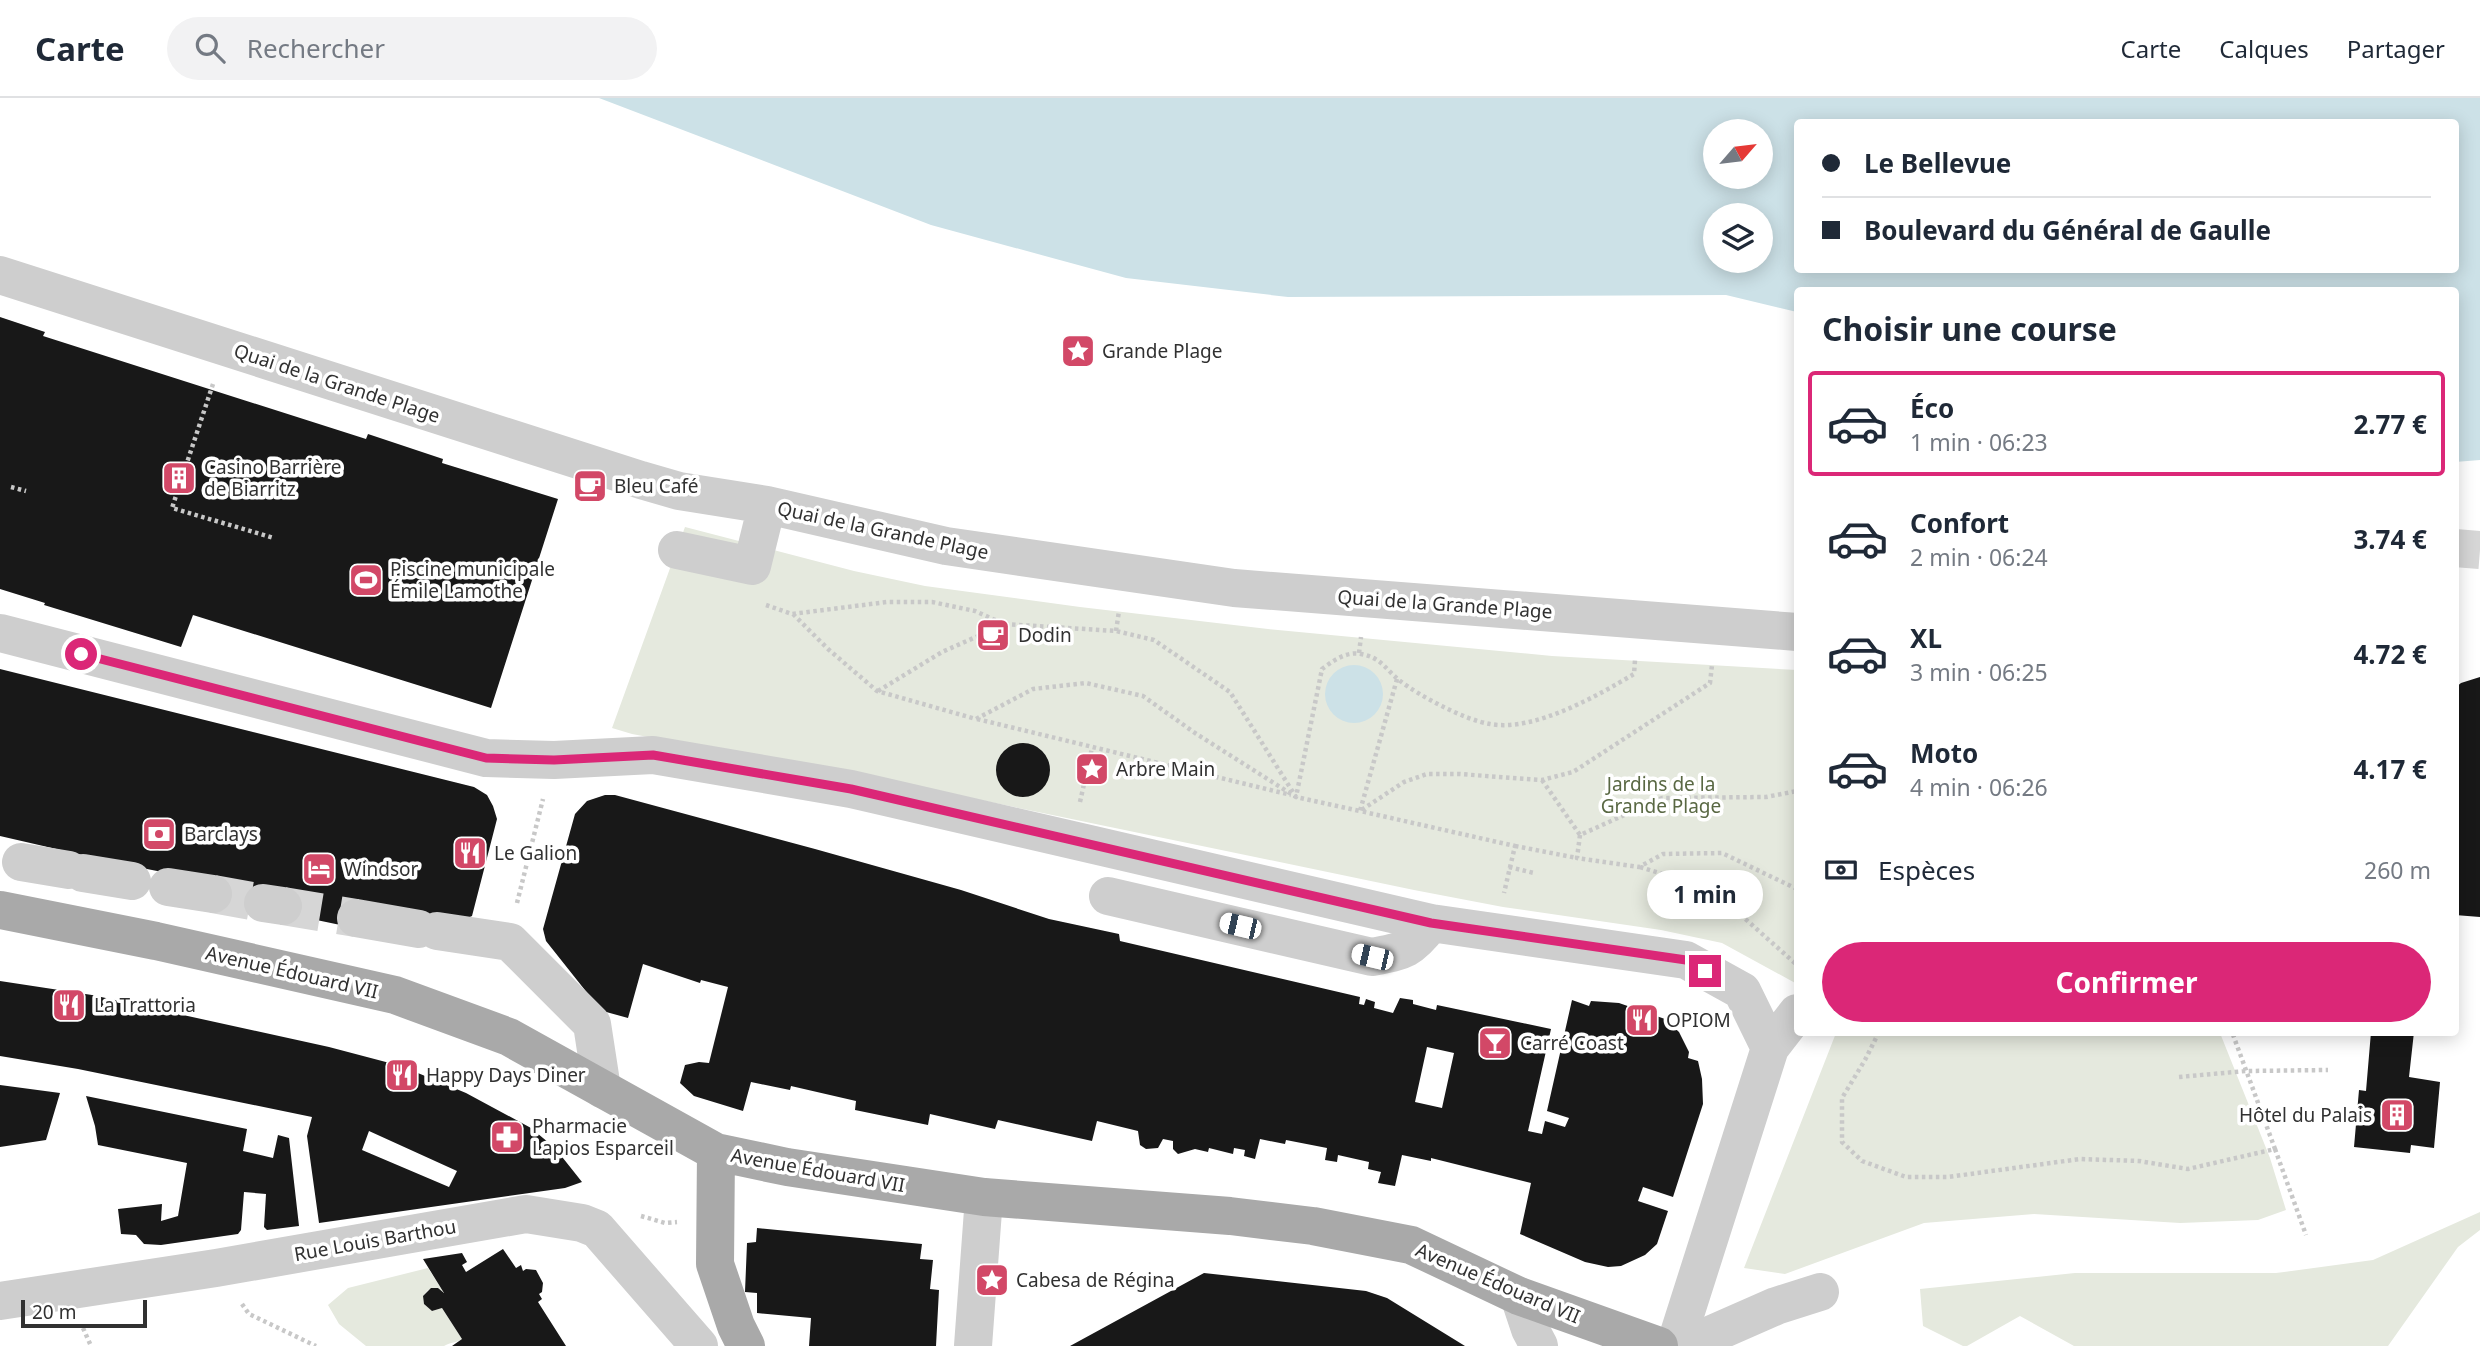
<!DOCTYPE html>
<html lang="fr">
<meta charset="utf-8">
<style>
body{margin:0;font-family:"Noto Sans",sans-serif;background:#f2f2f3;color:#1f2937;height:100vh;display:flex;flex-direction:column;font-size:26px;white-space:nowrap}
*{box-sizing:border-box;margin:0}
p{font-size:23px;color:#747a83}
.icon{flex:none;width:38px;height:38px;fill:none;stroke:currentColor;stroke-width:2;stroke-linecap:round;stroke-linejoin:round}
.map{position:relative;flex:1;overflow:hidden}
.side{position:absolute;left:1794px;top:189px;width:665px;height:749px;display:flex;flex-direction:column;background:#fff;border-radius:7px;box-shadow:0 4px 18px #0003}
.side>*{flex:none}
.hud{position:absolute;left:1794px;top:21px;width:665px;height:154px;border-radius:7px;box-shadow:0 4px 18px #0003;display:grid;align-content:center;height:154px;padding:0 28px;background:#fff}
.needle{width:46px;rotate:62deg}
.tools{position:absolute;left:1703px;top:21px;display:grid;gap:14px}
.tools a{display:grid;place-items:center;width:70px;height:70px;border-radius:50%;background:#fff;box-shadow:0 4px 18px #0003;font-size:35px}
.scale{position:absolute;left:21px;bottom:18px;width:126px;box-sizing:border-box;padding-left:7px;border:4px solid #313131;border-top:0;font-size:19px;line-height:24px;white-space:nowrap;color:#313131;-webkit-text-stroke:5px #fff;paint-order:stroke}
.end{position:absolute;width:32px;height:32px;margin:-16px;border:9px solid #db2777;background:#fff;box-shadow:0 0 0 4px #fff}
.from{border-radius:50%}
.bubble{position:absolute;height:49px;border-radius:24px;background:#fff;box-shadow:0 4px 18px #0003;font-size:23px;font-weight:700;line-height:49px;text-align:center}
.car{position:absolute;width:21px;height:42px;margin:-21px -10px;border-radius:9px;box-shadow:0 0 5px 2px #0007;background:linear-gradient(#fff 24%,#345 0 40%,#fff 0 76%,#345 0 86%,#fff 0)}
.hud b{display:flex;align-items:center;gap:24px;height:66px;font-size:26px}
.hud b+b{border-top:2px solid #e0e1e3}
.hud i{width:18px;height:18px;background:#1f2937}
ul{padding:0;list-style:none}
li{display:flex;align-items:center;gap:21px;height:105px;margin:0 14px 10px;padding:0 14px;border:4px solid transparent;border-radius:7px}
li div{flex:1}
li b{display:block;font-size:26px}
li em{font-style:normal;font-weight:700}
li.on{border-color:#db2777}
li>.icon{width:63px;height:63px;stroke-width:1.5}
h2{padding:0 28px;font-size:32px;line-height:84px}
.pay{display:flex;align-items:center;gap:18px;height:77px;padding:0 28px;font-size:26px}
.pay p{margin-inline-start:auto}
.primary-button{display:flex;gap:14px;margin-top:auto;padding:14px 28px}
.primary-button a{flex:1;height:80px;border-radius:42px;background:#db2777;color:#fff;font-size:28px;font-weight:700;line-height:80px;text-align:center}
header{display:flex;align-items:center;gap:42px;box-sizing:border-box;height:98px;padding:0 35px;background:#fff;border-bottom:2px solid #e0e1e3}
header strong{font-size:33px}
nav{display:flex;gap:38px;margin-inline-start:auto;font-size:24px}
.search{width:490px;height:63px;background:#f2f2f3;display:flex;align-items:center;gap:18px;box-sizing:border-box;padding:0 24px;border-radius:38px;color:#747a83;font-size:26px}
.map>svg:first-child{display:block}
</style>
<header>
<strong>Carte</strong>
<div class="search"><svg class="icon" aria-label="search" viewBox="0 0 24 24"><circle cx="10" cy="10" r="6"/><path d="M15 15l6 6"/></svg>Rechercher</div>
<nav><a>Carte</a><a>Calques</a><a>Partager</a></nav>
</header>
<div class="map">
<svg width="2480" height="1248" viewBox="0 0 2480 1248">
<rect width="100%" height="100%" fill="#fff"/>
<path fill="#e5e9de" d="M685 429 854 473 925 488 1080 509 1268 531 1552 558 1797 572V886L1722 845 1661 832 1503 809 1414 792 937 693 632 636 612 630Z
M1836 935H2220L2270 1060 2286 1112 2258 1122 2180 1125 2034 1116 1924 1125 1785 1176 1744 1170Z
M2480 1114V1132L2458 1149 2388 1248H2074L2020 1218 1967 1248H1963L1923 1228 1920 1191 2075 1175H2276L2373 1162Z
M428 1170 444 1195 438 1190 428 1192 423 1198 424 1206 432 1213 442 1210 462 1241C456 1245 451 1244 444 1248H366L339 1226 328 1207 348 1190Z"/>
<path fill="#cce1e7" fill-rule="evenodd" d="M599 0H2480V362L2455 364V192H1797V214L1726 197 1288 199 1126 180 931 127ZM1797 24H2455V172H1797ZM1715 33H1760V79H1715ZM1715 117H1760V163H1715Z
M1325 596a29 29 0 1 1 58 0a29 29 0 1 1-58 0Z"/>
<path fill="#181818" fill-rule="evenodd" d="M0 219 45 234 43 238 366 341 368 336 443 361 442 365 558 401 491 610 193 517 181 549 44 507 45 505 0 491Z
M0 571 474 689 487 697 493 708 497 721 472 818 457 825 350 829 283 815 287 799 117 765 0 738Z
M2480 579V819L2455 817V590L2461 585Z
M996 672a27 27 0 1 1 54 0a27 27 0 1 1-54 0Z
M605 697H615L815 751 961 792 1049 821 1119 836 1120 843 1360 899 1359 906 1364 907 1366 901 1375 904 1374 910 1393 915 1400 900 1413 902V906L1436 912 1437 907 1551 931 1528 1033 1542 1036 1545 1023 1565 1029 1569 1020 1547 1013 1572 902 1589 908 1591 903 1619 905 1665 921 1679 934 1689 954 1688 960 1698 963 1702 981 1703 1006 1673 1099 1643 1089 1638 1103 1668 1113 1657 1146 1645 1157 1621 1168 1608 1169 1585 1164 1520 1136 1531 1085 1431 1060V1063L1402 1057 1395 1088 1378 1085 1381 1074 1368 1071 1369 1064 1338 1057 1337 1064 1325 1062 1327 1050 1286 1042 1285 1046 1260 1041 1255 1061 1244 1058 1245 1052 1234 1050 1233 1056 1209 1050 1208 1054 1195 1051 1178 1056 1173 1051V1043L1163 1041 1158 1050 1146 1051 1140 1047 1138 1033 1097 1023 1092 1043 998 1022 995 1031 930 1016 928 1027 855 1012 856 1003 791 988 790 992 751 984 743 1013 694 998 680 985 685 967 699 964 709 965 728 889 701 882 700 885 643 866 628 920 599 912 596 906 546 843 543 831 575 716 587 703ZM1427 949 1454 955 1442 1010 1415 1004Z
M0 883 92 897 329 949 401 968 466 995 531 1030 555 1050 582 1084 565 1090 319 1125 307 1038 312 1019 78 971 0 958ZM369 1033 457 1073 449 1089 362 1052Z
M2371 934H2414L2409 979 2440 984 2434 1050 2411 1047 2410 1055 2354 1049 2359 992 2366 993Z
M0 987 60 995 46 1042 0 1049Z
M86 998 247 1031 243 1053 273 1060 278 1037 289 1040 299 1128 267 1132 264 1129 266 1096 244 1094 241 1132 238 1136 161 1147 144 1146 136 1137 121 1136 118 1111 162 1106 161 1123 178 1118 187 1065 98 1047 95 1028Z
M757 1130 922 1146 920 1161 933 1162 930 1191 939 1192 936 1248H809L811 1220 757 1215V1195L745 1194 747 1145 756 1144Z
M503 1151 516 1170 521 1167 523 1173 526 1171 536 1172 543 1185 542 1194 539 1196 542 1201 538 1204 566 1248H452L462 1241 442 1210 432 1213 424 1206 423 1198 431 1190H438L444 1195 423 1161 462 1155 467 1164 462 1167 466 1174Z
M1204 1175 1366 1193 1387 1200 1465 1248H1070Z"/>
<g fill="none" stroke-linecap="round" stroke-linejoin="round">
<path stroke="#d6d6d6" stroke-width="38" stroke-dasharray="38 19" stroke-linecap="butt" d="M2455 450 2480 452
M213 796 263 805
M283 808 356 820"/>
<path stroke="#c8c8c8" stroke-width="4.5" stroke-dasharray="3.5 3.5" stroke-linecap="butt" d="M213 286 172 410 274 440
M11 389 26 393
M766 507 792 516 887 504H932L975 513 1004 526 1116 533 1154 542 1230 594 1296 699 1360 713 1404 684 1427 676H1459L1542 682 1573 674 1710 585 1712 567
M793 516 828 551 877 593 976 621 1033 591 1086 585 1143 598 1195 635 1296 699 1322 571C1333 563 1346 553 1361 556 1382 560 1385 571 1399 582 1419 598 1465 622 1490 626 1534 634 1597 598 1634 576L1635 562
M1116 533 1119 513
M1359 555 1361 539
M1397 581 1360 713 1515 748 1504 795
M878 593 942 554 1003 527
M977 621 1291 697
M1542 682 1580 737 1662 700 1766 699 1797 693
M1080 704 1092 650
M1580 737 1577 760 1639 769 1663 756 1722 755 1797 791
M1515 748 1577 760
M1509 769 1534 775
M1640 769 1686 783 1733 810 1797 867
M517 805 543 701
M1879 934 1865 962 1842 1000V1044L1862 1063 1906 1079H1948L2080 1061 2139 1063 2188 1071 2275 1051 2232 934
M2179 979 2246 973 2328 972
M2275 1051 2306 1137
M641 1118 665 1125 677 1124
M242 1206 249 1216 316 1248
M83 1230 91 1248"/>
<path stroke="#cecece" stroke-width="38" d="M0 177 641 382 679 393 767 407 946 448 1234 490 1797 534
M677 452 752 468 767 407
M0 535 486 660 554 662 653 657 851 691 1431 825 1686 862 1742 893 1770 950 1675 1248
M21 764 69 772
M83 775 132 783
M168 789 213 796
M1108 798 1372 859C1404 853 1411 852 1431 825
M263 805 283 808
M356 820 419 831
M437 833 510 844 592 926 602 991
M1770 950 1797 915
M1519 1198 1530 1231 1539 1248
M0 1203 216 1170 526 1116 582 1125 597 1131 699 1248
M973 1248 984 1099
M1685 1248 1776 1208 1820 1194"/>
<path stroke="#a9a9a9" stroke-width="38" d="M0 812 156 843 395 897 509 939 716 1054 787 1069 984 1099 1230 1118 1313 1128 1411 1147 1519 1198 1659 1248
M716 1054 715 1166 736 1228 746 1248"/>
</g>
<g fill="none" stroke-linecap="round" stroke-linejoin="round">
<path stroke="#db2777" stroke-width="9" d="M81 556 486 660 554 662 653 657 851 691 1431 825 1686 862 1705 873"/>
</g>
<defs>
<g id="sight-square" transform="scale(1.75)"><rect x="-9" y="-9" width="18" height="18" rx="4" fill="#d24867" stroke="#fff"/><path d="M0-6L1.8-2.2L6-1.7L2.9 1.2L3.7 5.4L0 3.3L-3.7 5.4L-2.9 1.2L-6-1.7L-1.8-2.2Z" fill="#fff"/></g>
<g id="building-square" transform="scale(1.75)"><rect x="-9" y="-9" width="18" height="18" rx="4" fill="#d24867" stroke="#fff"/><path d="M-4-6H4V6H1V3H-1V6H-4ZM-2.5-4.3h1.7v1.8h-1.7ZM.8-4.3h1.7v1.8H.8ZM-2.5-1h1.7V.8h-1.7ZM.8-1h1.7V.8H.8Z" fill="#fff"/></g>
<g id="cafe-square" transform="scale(1.75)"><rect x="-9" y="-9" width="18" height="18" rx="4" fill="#d24867" stroke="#fff"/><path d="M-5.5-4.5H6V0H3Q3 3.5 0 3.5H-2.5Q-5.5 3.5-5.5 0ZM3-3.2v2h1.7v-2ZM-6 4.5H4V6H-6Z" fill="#fff"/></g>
<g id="stadium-square" transform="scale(1.75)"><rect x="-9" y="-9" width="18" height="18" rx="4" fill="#d24867" stroke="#fff"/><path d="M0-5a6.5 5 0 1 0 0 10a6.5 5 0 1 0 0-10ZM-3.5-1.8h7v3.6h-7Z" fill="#fff"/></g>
<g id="bank-square" transform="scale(1.75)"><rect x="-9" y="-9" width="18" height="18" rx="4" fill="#d24867" stroke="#fff"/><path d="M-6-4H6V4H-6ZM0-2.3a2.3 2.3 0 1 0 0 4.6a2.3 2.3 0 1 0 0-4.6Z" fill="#fff"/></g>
<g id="restaurant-square" transform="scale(1.75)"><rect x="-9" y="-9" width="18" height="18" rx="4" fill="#d24867" stroke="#fff"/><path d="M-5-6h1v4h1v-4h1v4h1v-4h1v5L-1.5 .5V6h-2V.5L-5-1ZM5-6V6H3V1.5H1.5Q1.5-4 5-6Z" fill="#fff"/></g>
<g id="hotel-square" transform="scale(1.75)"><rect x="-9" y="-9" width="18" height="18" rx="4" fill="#d24867" stroke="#fff"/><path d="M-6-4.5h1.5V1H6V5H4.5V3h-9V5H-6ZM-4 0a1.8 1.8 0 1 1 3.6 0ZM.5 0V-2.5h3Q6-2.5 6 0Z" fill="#fff"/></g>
<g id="bar-square" transform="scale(1.75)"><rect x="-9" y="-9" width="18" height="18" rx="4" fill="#d24867" stroke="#fff"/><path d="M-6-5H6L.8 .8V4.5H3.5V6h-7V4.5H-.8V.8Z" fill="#fff"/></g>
<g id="pharmacy-square" transform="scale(1.75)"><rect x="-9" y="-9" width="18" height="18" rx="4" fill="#d24867" stroke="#fff"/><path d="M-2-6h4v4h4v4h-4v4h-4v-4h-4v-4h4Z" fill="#fff"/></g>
</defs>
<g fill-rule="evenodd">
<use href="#sight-square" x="1078" y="253"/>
<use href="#building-square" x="179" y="380"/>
<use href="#cafe-square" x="590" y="388"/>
<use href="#stadium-square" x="366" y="482"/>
<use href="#cafe-square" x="993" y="537"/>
<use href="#sight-square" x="1092" y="671"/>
<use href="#bank-square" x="159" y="736"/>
<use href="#restaurant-square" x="470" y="755"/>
<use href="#hotel-square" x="319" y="771"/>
<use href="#restaurant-square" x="69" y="907"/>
<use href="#restaurant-square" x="1642" y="922"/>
<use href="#bar-square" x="1495" y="945"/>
<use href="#restaurant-square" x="402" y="977"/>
<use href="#building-square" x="2397" y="1017"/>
<use href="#pharmacy-square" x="507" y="1039"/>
<use href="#sight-square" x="992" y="1182"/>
</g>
<g text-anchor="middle" stroke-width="7" stroke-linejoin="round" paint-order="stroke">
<g font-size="19" fill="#313131" stroke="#fff" text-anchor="start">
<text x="1102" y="260">Grande Plage</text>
<text x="204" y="376">Casino Barrière<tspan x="204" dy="22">de Biarritz</tspan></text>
<text x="614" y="395">Bleu Café</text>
<text x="390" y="478">Piscine municipale<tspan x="390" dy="22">Émile Lamothe</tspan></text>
<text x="1018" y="544">Dodin</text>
<text x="1116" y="678">Arbre Main</text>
<text x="184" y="743">Barclays</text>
<text x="494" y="762">Le Galion</text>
<text x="344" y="778">Windsor</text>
<text x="94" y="914">La Trattoria</text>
<text x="1666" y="929">OPIOM</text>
<text x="1520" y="952">Carré Coast</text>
<text x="426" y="984">Happy Days Diner</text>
<text x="2372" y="1024" text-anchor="end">Hôtel du Palais</text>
<text x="532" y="1035">Pharmacie<tspan x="532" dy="22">Lapios Esparceil</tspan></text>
<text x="1016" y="1189">Cabesa de Régina</text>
</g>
<g font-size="19" fill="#313131" stroke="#fff">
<text transform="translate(337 285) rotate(18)" y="7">Quai de la Grande Plage</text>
<text transform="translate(883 432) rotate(12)" y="7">Quai de la Grande Plage</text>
<text transform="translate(1445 506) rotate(4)" y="7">Quai de la Grande Plage</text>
<text transform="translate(292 874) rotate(13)" y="7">Avenue Édouard VII</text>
<text transform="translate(818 1072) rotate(10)" y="7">Avenue Édouard VII</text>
<text transform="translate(375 1142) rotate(-10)" y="7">Rue Louis Barthou</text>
<text transform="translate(1498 1185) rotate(23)" y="7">Avenue Édouard VII</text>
</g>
<g font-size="19" fill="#596843" stroke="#fff">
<text x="1661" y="693">Jardins de la<tspan x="1661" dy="22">Grande Plage</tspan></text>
</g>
</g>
</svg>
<div class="tools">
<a><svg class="needle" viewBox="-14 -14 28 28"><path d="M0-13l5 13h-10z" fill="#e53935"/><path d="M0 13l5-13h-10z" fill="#747a83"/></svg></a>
<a><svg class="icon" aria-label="layers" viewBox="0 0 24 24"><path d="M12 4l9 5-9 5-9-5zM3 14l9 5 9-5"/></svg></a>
</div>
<div class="scale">20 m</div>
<i class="end from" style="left:81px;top:556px"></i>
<i class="end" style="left:1705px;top:873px"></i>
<div class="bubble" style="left:1647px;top:772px;width:116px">1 min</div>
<i class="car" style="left:1240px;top:828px;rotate:283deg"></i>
<i class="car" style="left:1372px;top:859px;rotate:283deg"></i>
<div class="hud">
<b><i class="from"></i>Le Bellevue</b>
<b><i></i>Boulevard du Général de Gaulle</b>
</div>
<section class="side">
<h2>Choisir une course</h2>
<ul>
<li class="on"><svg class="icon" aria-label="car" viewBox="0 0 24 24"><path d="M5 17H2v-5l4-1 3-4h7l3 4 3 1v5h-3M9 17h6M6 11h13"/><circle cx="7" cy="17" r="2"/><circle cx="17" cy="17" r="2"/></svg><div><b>Éco</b><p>1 min · 06:23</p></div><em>2.77 €</em></li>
<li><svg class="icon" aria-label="car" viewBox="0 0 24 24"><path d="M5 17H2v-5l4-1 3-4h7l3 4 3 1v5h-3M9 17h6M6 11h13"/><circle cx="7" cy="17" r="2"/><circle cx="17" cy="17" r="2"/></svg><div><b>Confort</b><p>2 min · 06:24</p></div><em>3.74 €</em></li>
<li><svg class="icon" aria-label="car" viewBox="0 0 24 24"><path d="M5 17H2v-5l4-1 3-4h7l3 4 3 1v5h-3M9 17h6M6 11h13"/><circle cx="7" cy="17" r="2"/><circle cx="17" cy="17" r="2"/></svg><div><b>XL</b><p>3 min · 06:25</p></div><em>4.72 €</em></li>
<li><svg class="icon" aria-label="car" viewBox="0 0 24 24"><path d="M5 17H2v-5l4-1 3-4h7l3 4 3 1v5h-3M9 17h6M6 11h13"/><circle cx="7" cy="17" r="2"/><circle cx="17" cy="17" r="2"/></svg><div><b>Moto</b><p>4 min · 06:26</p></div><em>4.17 €</em></li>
</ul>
<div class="pay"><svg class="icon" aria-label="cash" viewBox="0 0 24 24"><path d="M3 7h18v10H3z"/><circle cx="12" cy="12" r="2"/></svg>Espèces<p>260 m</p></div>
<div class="primary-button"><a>Confirmer</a></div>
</section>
</div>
